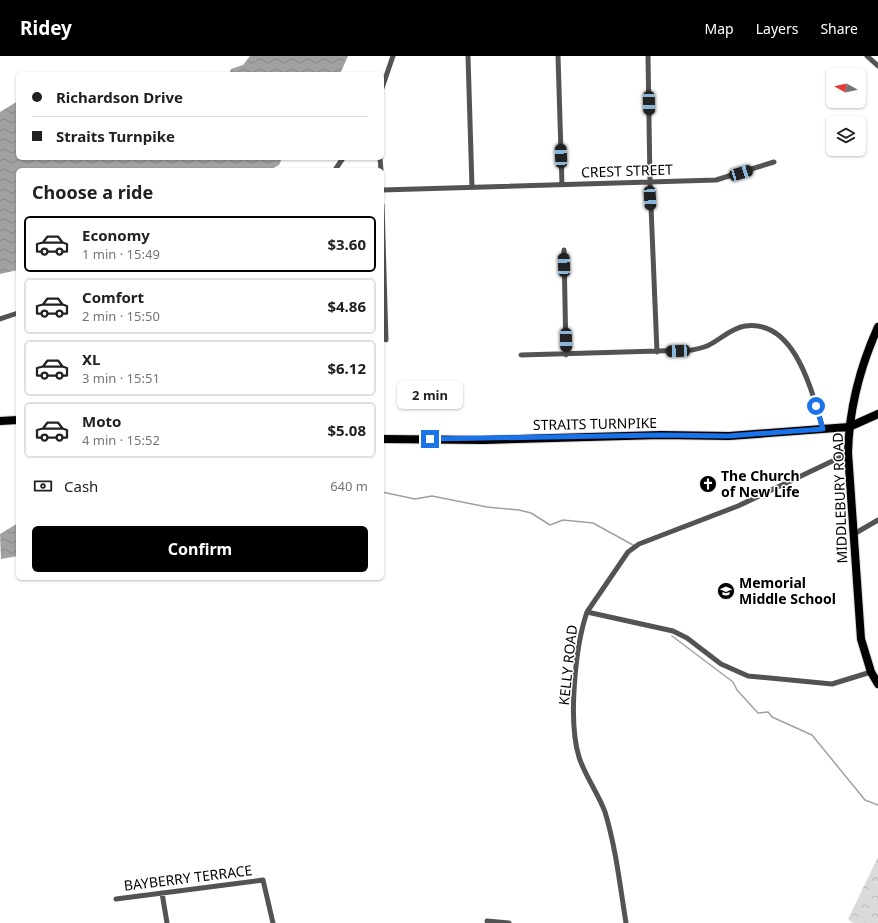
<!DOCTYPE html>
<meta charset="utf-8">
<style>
body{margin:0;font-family:"Noto Sans",sans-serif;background:#f2f2f2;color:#202124;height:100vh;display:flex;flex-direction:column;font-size:15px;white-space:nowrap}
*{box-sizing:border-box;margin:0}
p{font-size:13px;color:#757577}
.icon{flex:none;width:22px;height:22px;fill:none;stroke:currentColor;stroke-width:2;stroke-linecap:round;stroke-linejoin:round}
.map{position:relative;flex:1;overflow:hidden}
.sheet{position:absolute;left:16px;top:112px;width:368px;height:412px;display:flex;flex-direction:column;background:#fff;border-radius:6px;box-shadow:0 1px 3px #0004}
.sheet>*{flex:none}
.top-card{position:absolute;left:16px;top:16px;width:368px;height:88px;border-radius:6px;box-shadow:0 1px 3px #0004;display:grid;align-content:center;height:88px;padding:0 16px;background:#fff}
.needle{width:26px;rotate:278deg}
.tools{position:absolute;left:826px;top:12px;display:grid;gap:8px}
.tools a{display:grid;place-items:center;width:40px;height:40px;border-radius:6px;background:#fff;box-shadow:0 1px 3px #0004;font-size:20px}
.end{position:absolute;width:18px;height:18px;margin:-9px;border:5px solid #1a73e8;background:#fff;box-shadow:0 0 0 2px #fff}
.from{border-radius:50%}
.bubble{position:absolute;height:28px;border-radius:6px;background:#fff;box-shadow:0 1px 3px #0004;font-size:13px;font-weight:700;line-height:28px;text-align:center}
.car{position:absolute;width:12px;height:24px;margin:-12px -6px;border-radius:5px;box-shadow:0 0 3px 1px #0007;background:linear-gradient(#222 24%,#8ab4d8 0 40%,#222 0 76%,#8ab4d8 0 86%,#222 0)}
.top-card b{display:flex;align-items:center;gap:14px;height:38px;font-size:15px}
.top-card b+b{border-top:1px solid #e0e0e0}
.top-card i{width:10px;height:10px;background:#202124}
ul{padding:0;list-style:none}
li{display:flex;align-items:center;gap:12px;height:56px;margin:0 8px 6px;padding:0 8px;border:2px solid #e0e0e0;border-radius:6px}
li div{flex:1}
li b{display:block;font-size:15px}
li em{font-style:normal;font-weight:700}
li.active{border-color:#000}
li>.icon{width:36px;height:36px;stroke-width:1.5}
h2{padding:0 16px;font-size:18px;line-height:48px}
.pay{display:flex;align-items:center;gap:10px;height:44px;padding:0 16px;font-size:15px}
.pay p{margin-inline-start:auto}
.cta{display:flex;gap:8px;margin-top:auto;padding:8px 16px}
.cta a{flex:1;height:46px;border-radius:6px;background:#000;color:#fff;font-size:16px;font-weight:700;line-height:46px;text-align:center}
header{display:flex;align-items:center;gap:24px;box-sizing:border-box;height:56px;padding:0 20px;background:#000;color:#fff}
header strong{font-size:19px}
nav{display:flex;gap:22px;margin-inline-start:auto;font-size:14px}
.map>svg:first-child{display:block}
</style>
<header>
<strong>Ridey</strong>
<nav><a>Map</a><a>Layers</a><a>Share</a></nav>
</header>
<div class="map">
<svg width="878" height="867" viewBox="0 0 878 867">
<defs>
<pattern id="park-crowns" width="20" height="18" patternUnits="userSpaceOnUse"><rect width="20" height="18" fill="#dadada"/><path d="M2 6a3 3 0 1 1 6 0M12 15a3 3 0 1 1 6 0" fill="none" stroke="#b9b9b9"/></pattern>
<pattern id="water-waves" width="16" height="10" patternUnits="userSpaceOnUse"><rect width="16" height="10" fill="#a1a1a1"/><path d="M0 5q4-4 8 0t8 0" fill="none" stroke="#898989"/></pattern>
</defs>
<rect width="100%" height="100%" fill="#fff"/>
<path fill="url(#park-crowns)" d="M878 801V867H853L848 863Z"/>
<path fill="url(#water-waves)" d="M250 0H348L340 18H229L231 13 243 9Z
M18 45V102H282L279 109 270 114H18V214L0 218V56Z
M18 467V500L1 503 0 478Z"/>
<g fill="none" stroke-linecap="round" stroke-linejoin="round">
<path stroke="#a1a1a1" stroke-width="1.5" d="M382 436 415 443 432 440 487 451 519 454 531 457 550 469 563 464 593 467 633 489
M672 580 733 626 737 634 758 657 768 656 772 661 812 679 865 744 878 749"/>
<g stroke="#dbdbdb" stroke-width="10">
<path id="primary" d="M878 271C860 311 849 353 848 397L861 583 871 616 878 628
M0 365 18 364
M382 383 483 384 661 379 729 380 849 371 878 358"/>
</g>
<path stroke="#535353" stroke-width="5" d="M468 0 472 131
M558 0 562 129
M648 0 650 126 657 296
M867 0 878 10
M382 32 393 0
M380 102 381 114
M335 114 343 102
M382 134 716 124 774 106
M382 149 386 284
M564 194 566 299
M0 263 18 257
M521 299 692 294C697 293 702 292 707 290 720 284 731 272 745 270 796 263 812 337 823 373
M854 478 878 464
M587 556 673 575 687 582 721 608 748 620 832 628 871 616
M162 837 167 867
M116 843 263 824 273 867
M487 865 509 867
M626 867C620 830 616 792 605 756 598 737 585 720 579 701 568 666 575 591 587 556L628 496 639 488 738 450 841 401"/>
<use href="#primary" stroke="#000" stroke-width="8"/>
</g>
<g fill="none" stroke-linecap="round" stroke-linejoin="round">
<path stroke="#1a73e8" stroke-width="5" d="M430 383 661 379 728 380 823 373 816 350"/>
</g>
<defs>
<g id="church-disc" transform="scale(0.9)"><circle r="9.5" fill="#000" stroke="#fff"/><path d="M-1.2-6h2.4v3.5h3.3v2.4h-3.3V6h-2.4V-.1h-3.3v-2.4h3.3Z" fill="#fff"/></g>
<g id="school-disc" transform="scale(0.9)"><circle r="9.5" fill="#000" stroke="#fff"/><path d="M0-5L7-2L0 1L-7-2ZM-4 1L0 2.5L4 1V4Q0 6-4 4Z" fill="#fff"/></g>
</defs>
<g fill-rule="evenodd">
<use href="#church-disc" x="708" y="428"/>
<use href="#school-disc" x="726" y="535"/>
</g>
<g text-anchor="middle" stroke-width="3" stroke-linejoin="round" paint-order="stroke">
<g font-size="14" fill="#000" stroke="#fff">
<text transform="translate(627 115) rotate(-2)" y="5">CREST STREET</text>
<text transform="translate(595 368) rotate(-1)" y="5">STRAITS TURNPIKE</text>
<text transform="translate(840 442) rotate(-92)" y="5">MIDDLEBURY ROAD</text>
<text transform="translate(568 609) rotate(-84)" y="5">KELLY ROAD</text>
<text transform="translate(188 822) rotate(-7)" y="5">BAYBERRY TERRACE</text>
</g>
<g font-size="14" font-weight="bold" fill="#000" stroke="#fff" text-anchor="start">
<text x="721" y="425">The Church<tspan x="721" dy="16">of New Life</tspan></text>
<text x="739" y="532">Memorial<tspan x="739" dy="16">Middle School</tspan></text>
</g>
</g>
</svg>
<div class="tools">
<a><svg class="needle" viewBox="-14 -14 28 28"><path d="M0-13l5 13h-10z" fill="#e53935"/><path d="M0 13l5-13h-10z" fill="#757577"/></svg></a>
<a><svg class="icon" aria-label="layers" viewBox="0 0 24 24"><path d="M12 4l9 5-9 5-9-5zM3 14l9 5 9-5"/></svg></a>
</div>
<i class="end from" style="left:816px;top:350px"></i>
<i class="end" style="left:430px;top:383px"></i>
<div class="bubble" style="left:397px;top:325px;width:66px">2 min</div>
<i class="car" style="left:649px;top:47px;rotate:179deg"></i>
<i class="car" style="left:561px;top:100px;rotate:358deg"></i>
<i class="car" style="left:741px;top:117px;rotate:73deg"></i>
<i class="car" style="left:650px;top:142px;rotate:177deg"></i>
<i class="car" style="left:564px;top:209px;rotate:358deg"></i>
<i class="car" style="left:566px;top:284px;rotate:179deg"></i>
<i class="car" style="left:678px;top:295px;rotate:268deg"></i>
<div class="top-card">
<b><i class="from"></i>Richardson Drive</b>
<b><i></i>Straits Turnpike</b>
</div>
<section class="sheet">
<h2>Choose a ride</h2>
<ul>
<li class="active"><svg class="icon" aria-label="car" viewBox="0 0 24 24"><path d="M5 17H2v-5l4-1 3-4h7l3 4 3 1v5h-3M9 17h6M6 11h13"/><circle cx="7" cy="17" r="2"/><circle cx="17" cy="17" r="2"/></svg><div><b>Economy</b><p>1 min · 15:49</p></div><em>$3.60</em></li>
<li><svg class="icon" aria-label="car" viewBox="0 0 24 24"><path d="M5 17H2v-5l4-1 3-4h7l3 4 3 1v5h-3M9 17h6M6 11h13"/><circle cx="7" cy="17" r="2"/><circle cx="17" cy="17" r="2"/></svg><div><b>Comfort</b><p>2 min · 15:50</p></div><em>$4.86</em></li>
<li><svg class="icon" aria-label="car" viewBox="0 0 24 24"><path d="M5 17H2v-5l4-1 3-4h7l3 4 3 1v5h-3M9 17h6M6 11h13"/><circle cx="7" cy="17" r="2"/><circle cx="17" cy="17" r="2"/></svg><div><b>XL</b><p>3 min · 15:51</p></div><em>$6.12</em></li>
<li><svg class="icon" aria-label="car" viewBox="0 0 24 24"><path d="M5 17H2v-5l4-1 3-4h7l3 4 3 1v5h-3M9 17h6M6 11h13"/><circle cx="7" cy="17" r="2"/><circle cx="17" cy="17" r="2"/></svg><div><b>Moto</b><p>4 min · 15:52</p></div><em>$5.08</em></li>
</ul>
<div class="pay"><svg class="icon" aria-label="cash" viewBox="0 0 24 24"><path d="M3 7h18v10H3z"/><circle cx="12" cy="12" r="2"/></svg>Cash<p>640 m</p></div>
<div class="cta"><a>Confirm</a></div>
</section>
</div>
